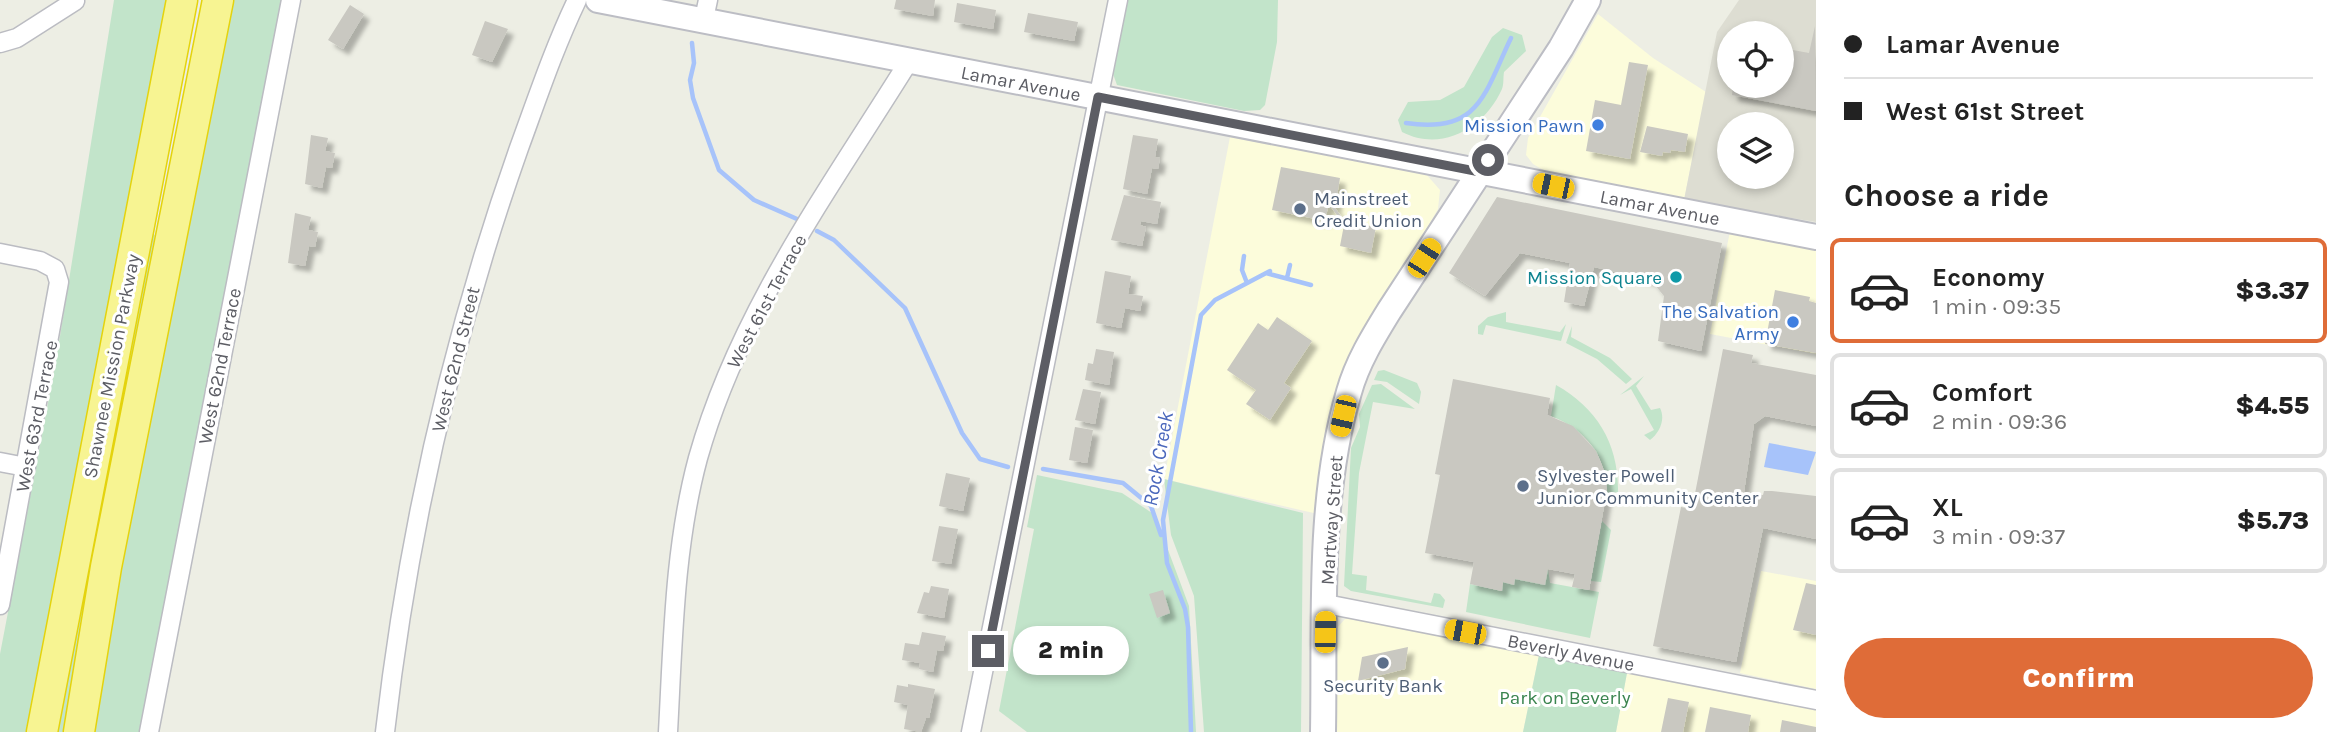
<!DOCTYPE html>
<meta charset="utf-8">
<style>
body{margin:0;font-family:Karla,sans-serif;background:#f6f6f6;color:#222;height:100vh;display:flex;flex-direction:column;font-size:26px;white-space:nowrap}
*{box-sizing:border-box;margin:0}
p{font-size:23px;color:#767676}
.icon{flex:none;width:38px;height:38px;fill:none;stroke:currentColor;stroke-width:2;stroke-linecap:round;stroke-linejoin:round}
.map{position:relative;flex:1;overflow:hidden}
.drawer{display:flex;flex-direction:column;background:#fff;width:525px}
.drawer>*{flex:none}
.guide{display:grid;align-content:center;height:154px;padding:0 28px;background:#fff}
.controls{position:absolute;left:1717px;top:21px;display:grid;gap:14px}
.controls a{display:grid;place-items:center;width:77px;height:77px;border-radius:50%;background:#fff;box-shadow:0 4px 10px #0003;font-size:35px}
.end{position:absolute;width:32px;height:32px;margin:-16px;border:9px solid #5c5d64;background:#fff;box-shadow:0 0 0 4px #fff}
.from{border-radius:50%}
.bubble{position:absolute;height:49px;border-radius:24px;background:#fff;box-shadow:0 4px 10px #0003;font-size:23px;font-weight:800;line-height:49px;text-align:center}
.car{position:absolute;width:21px;height:42px;margin:-21px -10px;border-radius:9px;box-shadow:0 0 5px 2px #0007;background:linear-gradient(#f5c518 24%,#345 0 40%,#f5c518 0 76%,#345 0 86%,#f5c518 0)}
.guide b{display:flex;align-items:center;gap:24px;height:66px;font-size:26px}
.guide b+b{border-top:2px solid #e0e0e0}
.guide i{width:18px;height:18px;background:#222}
ul{padding:0;list-style:none}
li{display:flex;align-items:center;gap:21px;height:105px;margin:0 14px 10px;padding:0 14px;border:4px solid #e0e0e0;border-radius:10px}
li div{flex:1}
li b{display:block;font-size:26px}
li em{font-style:normal;font-weight:800}
li.current{border-color:#df6c38}
li>.icon{width:63px;height:63px;stroke-width:1.5}
h2{padding:0 28px;font-size:32px;line-height:84px}
.cta{display:flex;gap:14px;margin-top:auto;padding:14px 28px}
.cta a{flex:1;height:80px;border-radius:42px;background:#df6c38;color:#fff;font-size:28px;font-weight:800;line-height:80px;text-align:center}
main{display:flex;flex:1;min-height:0}
.map>svg:first-child{display:block}
</style>
<main>
<div class="map">
<svg width="1816" height="732" viewBox="0 0 1816 732">
<defs>
<filter id="shadow"><feDropShadow dx="6" dy="6" stdDeviation="2" flood-color="#0004"/></filter>
</defs>
<rect width="100%" height="100%" fill="#edeee4"/>
<path fill="#fcfcdb" d="M1598 14 1653 58 1706 92 1684 200 1545 171 1533 164 1526 155 1528 138Z
M1230 137 1426 174 1440 190 1438 209 1402 271 1318 514 1164 479Z
M1730 231 1816 249V354L1710 334Z
M1761 571 1816 581V689L1740 673Z
M1355 618 1539 655 1523 732H1333L1337 628 1345 619Z
M1627 673 1816 709V732H1616Z"/>
<path fill="#ddddd2" fill-rule="evenodd" d="M1739 0H1816V222L1684 200 1717 32ZM1729 33H1782V86H1729ZM1729 124H1782V177H1729Z"/>
<path fill="#c2e4ca" d="M114 0H166L28 732H0V654L56 361Z
M233 0H285L144 732H94L119 579Z
M1126 0H1278L1277 42 1265 105 1260 110 1244 111 1117 85 1112 71Z
M1503 28 1522 35 1526 51 1504 72C1503 78 1504 84 1502 89 1485 127 1443 153 1402 132L1398 120 1408 102 1440 100 1464 87 1492 37Z
M148 233 155 235 66 732H54Z
M1506 312V322L1560 332 1566 324 1561 341 1486 325 1483 335 1478 334V326L1488 317Z
M1572 326 1571 337 1610 358 1632 379 1626 384 1597 359 1566 343Z
M1384 370 1417 383 1421 392 1419 404 1387 382 1374 380 1378 371Z
M1644 376 1636 386 1651 410 1660 408C1666 420 1659 433 1650 440L1644 435 1654 430 1631 389 1620 395Z
M1381 384 1415 409 1373 402 1359 473 1352 574 1367 576 1366 590 1431 603 1434 593 1440 594 1445 600 1443 608 1351 591 1344 586 1351 448 1360 427 1359 414 1372 385Z
M1556 385C1597 408 1619 444 1618 492L1607 494C1607 456 1586 430 1551 416Z
M1037 475 1122 493 1155 515 1189 606 1196 732H1027L999 711 1034 529 1027 527Z
M1164 479 1303 513 1301 732H1204L1194 596 1171 535Z
M1602 521 1611 530 1601 582 1591 581Z
M1548 569 1550 583 1599 592 1590 638 1466 612 1470 584 1501 591 1503 582 1513 584 1515 579Z
M1539 655 1627 673 1616 732H1523Z"/>
<path fill="#a7c3fa" d="M1769 443 1816 452 1808 475 1764 467Z"/>
<g fill="none" stroke-linecap="round" stroke-linejoin="round">
<path stroke="#a7c3fa" stroke-width="4.5" d="M692 43 694 63 690 80 693 98 719 170 754 200 797 219
M1406 123C1480 134 1484 94 1511 38
M817 231 834 240 905 308 962 433 980 459 1008 467
M1244 256 1242 270 1247 283
M1266 273 1311 285
M1287 278 1290 265
M1043 469 1123 483 1151 506 1161 535
M1191 732 1188 627 1185 609 1167 563 1163 520 1201 315 1215 300 1270 271"/>
</g>
<path fill="#c9c8c1" filter="url(#shadow)" d="M896 0H935L933 16 894 9Z
M957 3 996 10 993 29 954 22Z
M350 5 364 14 343 49 328 40Z
M1028 13 1078 22 1074 41 1024 32Z
M485 21 508 29 492 62 472 55Z
M1815 26 1816 111 1732 95 1733 86H1782V48L1809 53Z
M1629 62 1648 65 1630 159 1586 151 1595 100 1621 105Z
M1647 126 1688 134 1685 152 1671 150 1670 153 1663 152 1662 156 1640 152Z
M311 135 328 138 325 151 335 153 332 168 326 167 322 188 305 184Z
M1133 135 1158 139 1155 157 1160 158 1158 169 1152 168 1147 194 1123 189Z
M1281 167 1340 178 1335 208 1345 221 1376 227 1371 253 1340 246 1344 225 1331 207H1328L1325 221 1272 210Z
M1124 195 1161 202 1157 224 1141 221 1140 225 1146 227 1142 246 1111 240Z
M1497 197 1722 243 1701 351 1658 341 1664 296 1651 280 1594 267 1584 306 1564 302 1570 263 1520 253 1485 296 1449 273Z
M295 213 311 217 308 230 318 232 315 247 309 246 305 266 288 263Z
M1105 271 1131 276 1128 294 1143 296 1140 311 1125 308 1121 328 1096 323Z
M1775 290 1810 297 1809 301 1816 303V353L1765 344Z
M1277 317 1312 341 1284 383 1291 388 1270 420 1246 404 1256 390 1227 370 1258 323 1268 330Z
M1096 349 1114 352 1109 385 1085 380 1088 363 1093 364Z
M1723 349 1753 355 1751 363 1816 375V426L1765 416 1754 424 1744 492 1763 495 1764 491H1772L1816 496V539L1763 528 1736 662 1653 646 1681 507 1692 509Z
M1453 379 1550 398 1547 415 1573 426 1596 451 1605 473 1607 490 1589 590 1572 587 1575 574 1548 569 1545 585 1515 579 1514 585 1503 582 1502 591 1470 584 1474 562 1425 553 1440 475 1435 474Z
M1083 389 1101 392 1095 424 1075 420Z
M1075 427 1093 430 1087 463 1069 460Z
M946 473 970 478 963 511 939 506Z
M939 526 958 529 951 564 932 561Z
M1806 583 1816 585V635L1793 630Z
M931 586 949 589 944 618 917 613 924 592 929 593Z
M1163 590 1170 613 1157 618 1149 594Z
M922 632 946 636 943 651 937 650 933 672 919 669 920 663 902 660 905 643 919 645Z
M1408 647 1405 669 1358 681 1362 657Z
M908 684 935 689 929 718H926L921 732 904 729 908 705 894 702 897 685 908 687Z
M1668 698 1689 702 1683 732H1661Z
M1710 707 1751 715 1748 732H1705Z
M1782 720 1816 727V732H1780Z"/>
<g fill="none" stroke-linecap="round" stroke-linejoin="round">
<g stroke="#bbbcc2" stroke-width="21">
<path id="street" d="M704 19 708 0
M0 43 17 38 75 1
M0 253 40 261 55 269 59 282 0 605
M0 462 26 467
M1326 604 1816 700
M149 732 291 0
M385 732C408 533 452 337 519 148 537 99 554 48 577 0
M668 732C673 641 674 547 698 458 739 312 830 188 909 61
M971 732 1118 0"/>
</g>
<g stroke="#bcbdc4" stroke-width="28">
<path id="secondary" d="M598 0 1816 237
M1323 732C1325 620 1317 501 1349 392 1357 363 1373 337 1389 311L1561 48 1588 0"/>
</g>
<g stroke="#e4d30d" stroke-width="33">
<path id="highway" d="M42 732 182 0
M79 732 106 567 218 0"/>
</g>
<use href="#street" stroke="#fff" stroke-width="18"/>
<use href="#secondary" stroke="#fff" stroke-width="24"/>
<use href="#highway" stroke="#f7f492" stroke-width="30"/>
</g>
<g fill="none" stroke-linecap="round" stroke-linejoin="round">
<path stroke="#5c5d64" stroke-width="9" d="M988 651 1098 97 1480 172 1488 160"/>
</g>
<g fill="#3f7fe0" stroke="#fff" stroke-width="2.5">
<circle cx="1598" cy="125" r="7"/>
<circle cx="1793" cy="322" r="7"/>
</g>
<g fill="#5c6f8a" stroke="#fff" stroke-width="2.5">
<circle cx="1300" cy="209" r="7"/>
<circle cx="1523" cy="486" r="7"/>
<circle cx="1383" cy="663" r="7"/>
</g>
<circle fill="#0f9aa8" stroke="#fff" stroke-width="2.5" cx="1676" cy="277" r="7"/>
<g text-anchor="middle" stroke-width="6" stroke-linejoin="round" paint-order="stroke">
<g font-size="19" fill="#5c5d64" stroke="#fff">
<text transform="translate(1021 83) rotate(11)" y="7">Lamar Avenue</text>
<text transform="translate(1660 207) rotate(11)" y="7">Lamar Avenue</text>
<text transform="translate(766 301) rotate(-62)" y="7">West 61st Terrace</text>
<text transform="translate(455 359) rotate(-76)" y="7">West 62nd Street</text>
<text transform="translate(111 366) rotate(-79)" y="7">Shawnee Mission Parkway</text>
<text transform="translate(219 366) rotate(-79)" y="7">West 62nd Terrace</text>
<text transform="translate(36 416) rotate(-79)" y="7">West 63rd Terrace</text>
<text transform="translate(1331 520) rotate(-86)" y="7">Martway Street</text>
<text transform="translate(1571 652) rotate(11)" y="7">Beverly Avenue</text>
</g>
<g font-size="19" fill="#366cbe" stroke="#fff" text-anchor="end">
<text x="1584" y="132">Mission Pawn</text>
<text x="1779" y="318">The Salvation<tspan x="1779" dy="22">Army</tspan></text>
</g>
<g font-size="19" fill="#4e5e75" stroke="#fff" text-anchor="start">
<text x="1314" y="205">Mainstreet<tspan x="1314" dy="22">Credit Union</tspan></text>
<text x="1537" y="482">Sylvester Powell<tspan x="1537" dy="22">Junior Community Center</tspan></text>
<text x="1383" y="692" text-anchor="middle">Security Bank</text>
</g>
<g font-size="19" fill="#0d838f" stroke="#fff" text-anchor="end">
<text x="1662" y="284">Mission Square</text>
</g>
<g font-size="19" fill="#3a844f" stroke="#fff">
<text x="1565" y="704">Park on Beverly</text>
</g>
<g font-size="21" font-style="italic" fill="#4b68bc" stroke="#fff">
<text transform="translate(1158 459) rotate(-80)" y="7">Rock Creek</text>
</g>
</g>
</svg>
<div class="controls">
<a><svg class="icon" aria-label="locate" viewBox="0 0 24 24"><circle cx="12" cy="12" r="6"/><path d="M12 2v4M12 18v4M2 12h4M18 12h4"/></svg></a>
<a><svg class="icon" aria-label="layers" viewBox="0 0 24 24"><path d="M12 4l9 5-9 5-9-5zM3 14l9 5 9-5"/></svg></a>
</div>
<i class="end from" style="left:1488px;top:160px"></i>
<i class="end" style="left:988px;top:651px"></i>
<div class="bubble" style="left:1013px;top:626px;width:116px">2 min</div>
<i class="car" style="left:1553px;top:186px;rotate:282deg"></i>
<i class="car" style="left:1424px;top:258px;rotate:33deg"></i>
<i class="car" style="left:1343px;top:416px;rotate:193deg"></i>
<i class="car" style="left:1325px;top:632px;rotate:1deg"></i>
<i class="car" style="left:1465px;top:632px;rotate:281deg"></i>
</div>
<section class="drawer">
<div class="guide">
<b><i class="from"></i>Lamar Avenue</b>
<b><i></i>West 61st Street</b>
</div>
<h2>Choose a ride</h2>
<ul>
<li class="current"><svg class="icon" aria-label="car" viewBox="0 0 24 24"><path d="M5 17H2v-5l4-1 3-4h7l3 4 3 1v5h-3M9 17h6M6 11h13"/><circle cx="7" cy="17" r="2"/><circle cx="17" cy="17" r="2"/></svg><div><b>Economy</b><p>1 min · 09:35</p></div><em>$3.37</em></li>
<li><svg class="icon" aria-label="car" viewBox="0 0 24 24"><path d="M5 17H2v-5l4-1 3-4h7l3 4 3 1v5h-3M9 17h6M6 11h13"/><circle cx="7" cy="17" r="2"/><circle cx="17" cy="17" r="2"/></svg><div><b>Comfort</b><p>2 min · 09:36</p></div><em>$4.55</em></li>
<li><svg class="icon" aria-label="car" viewBox="0 0 24 24"><path d="M5 17H2v-5l4-1 3-4h7l3 4 3 1v5h-3M9 17h6M6 11h13"/><circle cx="7" cy="17" r="2"/><circle cx="17" cy="17" r="2"/></svg><div><b>XL</b><p>3 min · 09:37</p></div><em>$5.73</em></li>
</ul>
<div class="cta"><a>Confirm</a></div>
</section>
</main>
